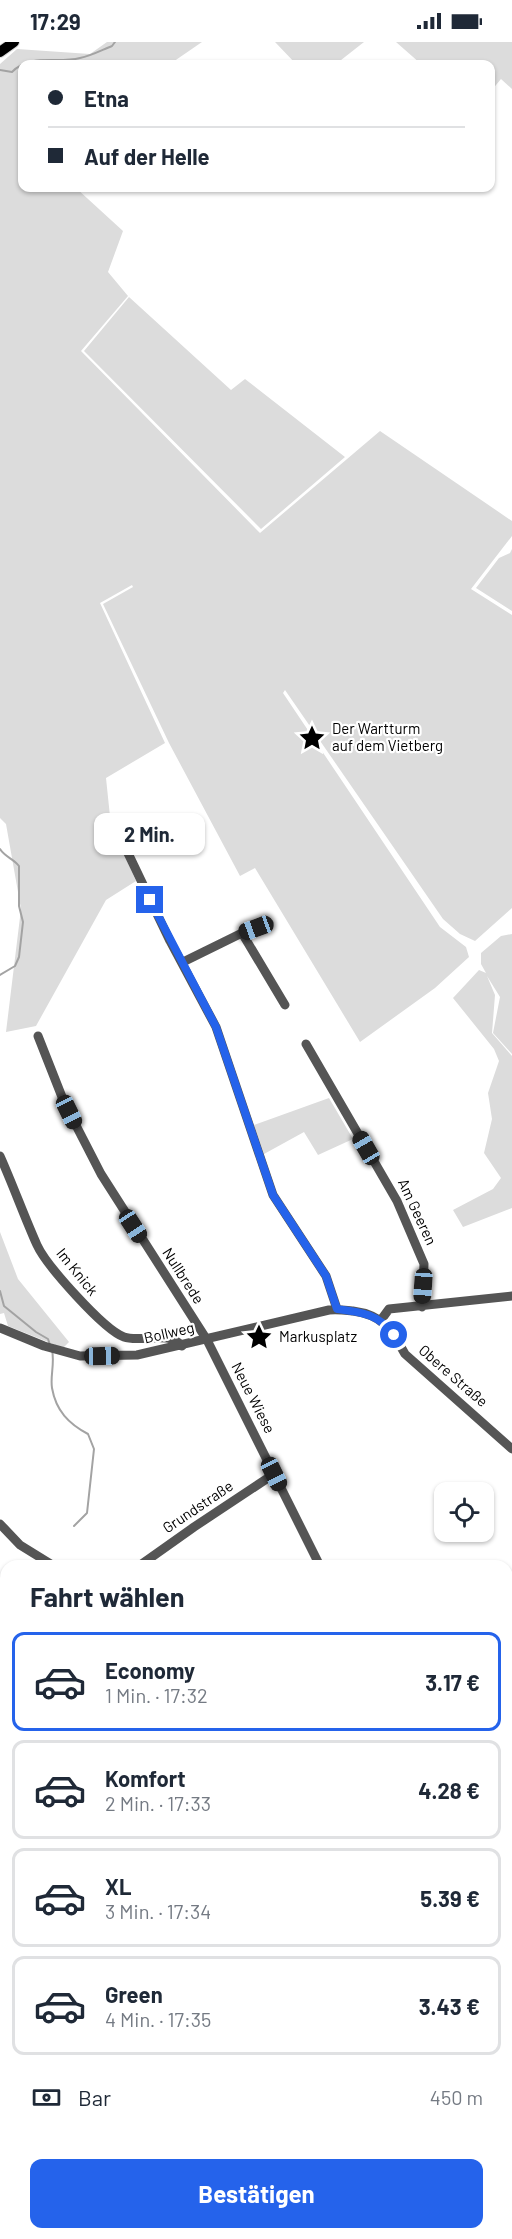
<!DOCTYPE html>
<html lang="de">
<meta charset="utf-8">
<style>
body{margin:0;font-family:Barlow,sans-serif;background:#f2f2f3;color:#1f2937;height:100vh;display:flex;flex-direction:column;font-size:22px;white-space:nowrap}
*{box-sizing:border-box;margin:0}
p{font-size:20px;color:#747a83}
.icon{flex:none;width:33px;height:33px;fill:none;stroke:currentColor;stroke-width:2;stroke-linecap:round;stroke-linejoin:round}
.map{position:relative;flex:1;overflow:hidden}
.panel{position:absolute;left:0px;top:1518px;width:513px;height:680px;display:flex;flex-direction:column;background:#fff;border-radius:18px 18px 0 0;box-shadow:0 2px 4px #0004}
.panel>*{flex:none}
.hud{position:absolute;left:18px;top:18px;width:477px;height:132px;border-radius:12px;box-shadow:0 2px 4px #0004;display:grid;align-content:center;height:132px;padding:0 30px;background:#fff}
.tools{position:absolute;left:434px;top:1440px;display:grid;gap:12px}
.tools a{display:grid;place-items:center;width:60px;height:60px;border-radius:12px;background:#fff;box-shadow:0 2px 4px #0004;font-size:30px}
.end{position:absolute;width:27px;height:27px;margin:-14px;border:8px solid #2563eb;background:#fff;box-shadow:0 0 0 3px #fff}
.from{border-radius:50%}
.bubble{position:absolute;height:42px;border-radius:12px;background:#fff;box-shadow:0 2px 4px #0004;font-size:20px;font-weight:700;line-height:42px;text-align:center}
.car{position:absolute;width:18px;height:36px;margin:-18px -9px;border-radius:8px;box-shadow:0 0 4px 2px #0007;background:linear-gradient(#222 24%,#8ab4d8 0 40%,#222 0 76%,#8ab4d8 0 86%,#222 0)}
.hud b{display:flex;align-items:center;gap:21px;height:57px;font-size:22px}
.hud b+b{border-top:2px solid #e0e1e3}
.hud i{width:15px;height:15px;background:#1f2937}
ul{padding:0;list-style:none}
li{display:flex;align-items:center;gap:18px;height:99px;margin:0 12px 9px;padding:0 18px;border:3px solid #e0e1e3;border-radius:12px}
li div{flex:1}
li b{display:block;font-size:22px}
li em{font-style:normal;font-weight:700}
li.on{border-color:#2563eb}
li>.icon{width:54px;height:54px;stroke-width:1.5}
h2{padding:0 30px;font-size:27px;line-height:72px}
.pay{display:flex;align-items:center;gap:15px;height:66px;padding:0 30px;font-size:22px}
.pay p{margin-inline-start:auto}
.cta{display:flex;gap:12px;margin-top:auto;padding:12px 30px}
.cta a{flex:1;height:69px;border-radius:12px;background:#2563eb;color:#fff;font-size:24px;font-weight:700;line-height:69px;text-align:center}
.status{display:flex;justify-content:space-between;align-items:center;height:42px;padding:0 30px;background:#fff;direction:ltr}
.status svg{height:16px;fill:currentColor}
.map>svg:first-child{display:block}
</style>
<div class="status"><b>17:29</b><svg viewBox="0 0 49 12"><path d="M0 12V9h3v3zM5 12V6h3v6zM10 12V3h3v9zM15 12V0h3v12zM26 1h20v11H26zM47 4h2v5h-2z"/></svg></div>
<div class="map">
<svg width="512" height="2197" viewBox="0 0 512 2197">
<rect width="100%" height="100%" fill="#fff"/>
<path fill="#dcdcdc" d="M107 0H202L170 22H22V109L21 111 22 112V146H76L123 189 108 230 128 254 81 309 260 491 380 389 512 479V494L471 547 512 573V866L475 899 460 892 443 877 285 648 283 651 440 885 466 905 469 915 435 946 360 1000 255 826 240 834 169 701 103 562 133 545 132 543 100 561 165 701 106 736 111 784 136 839 106 858 36 984 6 990 21 867 6 782 0 776V22L17 7 90 12Z
M275 0H364L336 22H296Z
M396 0H512V47L501 37 491 49 490 22H421Z
M129 255 231 348 245 337 345 415 261 487 84 309Z
M512 507V569L476 546 499 516 510 511Z
M512 892V1012L493 991 500 955 487 934 495 953 492 991 512 1014V1166L463 1185 453 1168 493 1147 501 1136 484 1111 492 1077 488 1051 499 1019 494 1007 453 956 479 928 486 931 481 922V911L501 894Z
M329 1056 353 1097 318 1113 304 1090 264 1112 254 1083Z
M0 1190 18 1237 69 1300 63 1306 8 1284 4 1271 0 1272Z
M512 1628V1661L507 1653V1631Z
M512 1778V2081H507V1781Z"/>
<g fill="none" stroke-linecap="round" stroke-linejoin="round">
<path stroke="#a3a3a3" stroke-width="2" d="M0 28 12 30C30 11 57 22 80 16 91 14 102 8 112 4L115 0
M0 807C5 815 14 817 19 824V864L23 880 19 915 15 924 0 933
M0 1249 4 1264 36 1290 48 1297 50 1303
M52 1308C55 1321 50 1334 52 1346 56 1369 69 1382 88 1392L94 1407 87 1471 74 1484"/>
<g stroke="#dbdbdb" stroke-width="12">
<path id="major" d="M0 10 14 0
M507 1770 512 1767
M0 2048H6"/>
</g>
<path stroke="#555" stroke-width="9" d="M115 784 170 899 216 985 273 1153 326 1234 337 1267
M242 891 285 963
M183 920 242 891 269 881
M38 994 64 1060 101 1132 207 1298 320 1524
M306 1002 397 1159 424 1222 422 1265
M0 1114C13 1143 24 1174 37 1203 46 1223 104 1288 124 1295 140 1301 170 1288 182 1304
M381 1278 389 1267 512 1254
M0 1286 44 1304 80 1314 137 1313 329 1268C337 1267 344 1268 353 1269 383 1273 391 1287 405 1312L512 1407
M0 1482 20 1503 54 1524
M139 1524 194 1485 274 1432
M0 1683 6 1679
M0 1836 6 1833
M176 2192V2197
M362 2192 364 2197
M258 2197 269 2192"/>
<use href="#major" stroke="#000" stroke-width="10"/>
</g>
<g fill="none" stroke-linecap="round" stroke-linejoin="round">
<path stroke="#2563eb" stroke-width="8" d="M150 858 216 985 273 1153 326 1234 337 1267C361 1270 379 1272 394 1293"/>
</g>
<defs>
<g id="sight-bare" transform="scale(2.07)"><path d="M0-6L1.8-2.2L6-1.7L2.9 1.2L3.7 5.4L0 3.3L-3.7 5.4L-2.9 1.2L-6-1.7L-1.8-2.2Z" fill="#000" stroke="#fff" stroke-width="2.5" paint-order="stroke"/></g>
</defs>
<g fill-rule="evenodd">
<use href="#sight-bare" x="312" y="696"/>
<use href="#sight-bare" x="259" y="1295"/>
</g>
<g text-anchor="middle" stroke-width="4.5" stroke-linejoin="round" paint-order="stroke">
<g font-size="15" fill="#000" stroke="#fff" text-anchor="start">
<text x="332" y="692">Der Wartturm<tspan x="332" dy="17">auf dem Vietberg</tspan></text>
<text x="279" y="1300">Markusplatz</text>
</g>
<g font-size="15" fill="#000" stroke="#fff">
<text transform="translate(417 1170) rotate(65)" y="5">Am Geeren</text>
<text transform="translate(77 1230) rotate(51)" y="5">Im Knick</text>
<text transform="translate(183 1234) rotate(57)" y="5">Nullbrede</text>
<text transform="translate(169 1291) rotate(-13)" y="5">Bollweg</text>
<text transform="translate(453 1334) rotate(41)" y="5">Obere Straße</text>
<text transform="translate(253 1356) rotate(63)" y="5">Neue Wiese</text>
<text transform="translate(198 1465) rotate(-34)" y="5">Grundstraße</text>
</g>
</g>
</svg>
<div class="tools">
<a><svg class="icon" aria-label="locate" viewBox="0 0 24 24"><circle cx="12" cy="12" r="6"/><path d="M12 2v4M12 18v4M2 12h4M18 12h4"/></svg></a>
</div>
<i class="end from" style="left:394px;top:1293px"></i>
<i class="end" style="left:150px;top:858px"></i>
<div class="bubble" style="left:94px;top:771px;width:111px">2 Min.</div>
<i class="car" style="left:256px;top:886px;rotate:250deg"></i>
<i class="car" style="left:69px;top:1070px;rotate:154deg"></i>
<i class="car" style="left:366px;top:1106px;rotate:330deg"></i>
<i class="car" style="left:133px;top:1184px;rotate:147deg"></i>
<i class="car" style="left:423px;top:1244px;rotate:184deg"></i>
<i class="car" style="left:102px;top:1314px;rotate:89deg"></i>
<i class="car" style="left:274px;top:1432px;rotate:154deg"></i>
<div class="hud">
<b><i class="from"></i>Etna</b>
<b><i></i>Auf der Helle</b>
</div>
<section class="panel">
<h2>Fahrt wählen</h2>
<ul>
<li class="on"><svg class="icon" aria-label="car" viewBox="0 0 24 24"><path d="M5 17H2v-5l4-1 3-4h7l3 4 3 1v5h-3M9 17h6M6 11h13"/><circle cx="7" cy="17" r="2"/><circle cx="17" cy="17" r="2"/></svg><div><b>Economy</b><p>1 Min. · 17:32</p></div><em>3.17 €</em></li>
<li><svg class="icon" aria-label="car" viewBox="0 0 24 24"><path d="M5 17H2v-5l4-1 3-4h7l3 4 3 1v5h-3M9 17h6M6 11h13"/><circle cx="7" cy="17" r="2"/><circle cx="17" cy="17" r="2"/></svg><div><b>Komfort</b><p>2 Min. · 17:33</p></div><em>4.28 €</em></li>
<li><svg class="icon" aria-label="car" viewBox="0 0 24 24"><path d="M5 17H2v-5l4-1 3-4h7l3 4 3 1v5h-3M9 17h6M6 11h13"/><circle cx="7" cy="17" r="2"/><circle cx="17" cy="17" r="2"/></svg><div><b>XL</b><p>3 Min. · 17:34</p></div><em>5.39 €</em></li>
<li><svg class="icon" aria-label="car" viewBox="0 0 24 24"><path d="M5 17H2v-5l4-1 3-4h7l3 4 3 1v5h-3M9 17h6M6 11h13"/><circle cx="7" cy="17" r="2"/><circle cx="17" cy="17" r="2"/></svg><div><b>Green</b><p>4 Min. · 17:35</p></div><em>3.43 €</em></li>
</ul>
<div class="pay"><svg class="icon" aria-label="cash" viewBox="0 0 24 24"><path d="M3 7h18v10H3z"/><circle cx="12" cy="12" r="2"/></svg>Bar<p>450 m</p></div>
<div class="cta"><a>Bestätigen</a></div>
</section>
</div>
